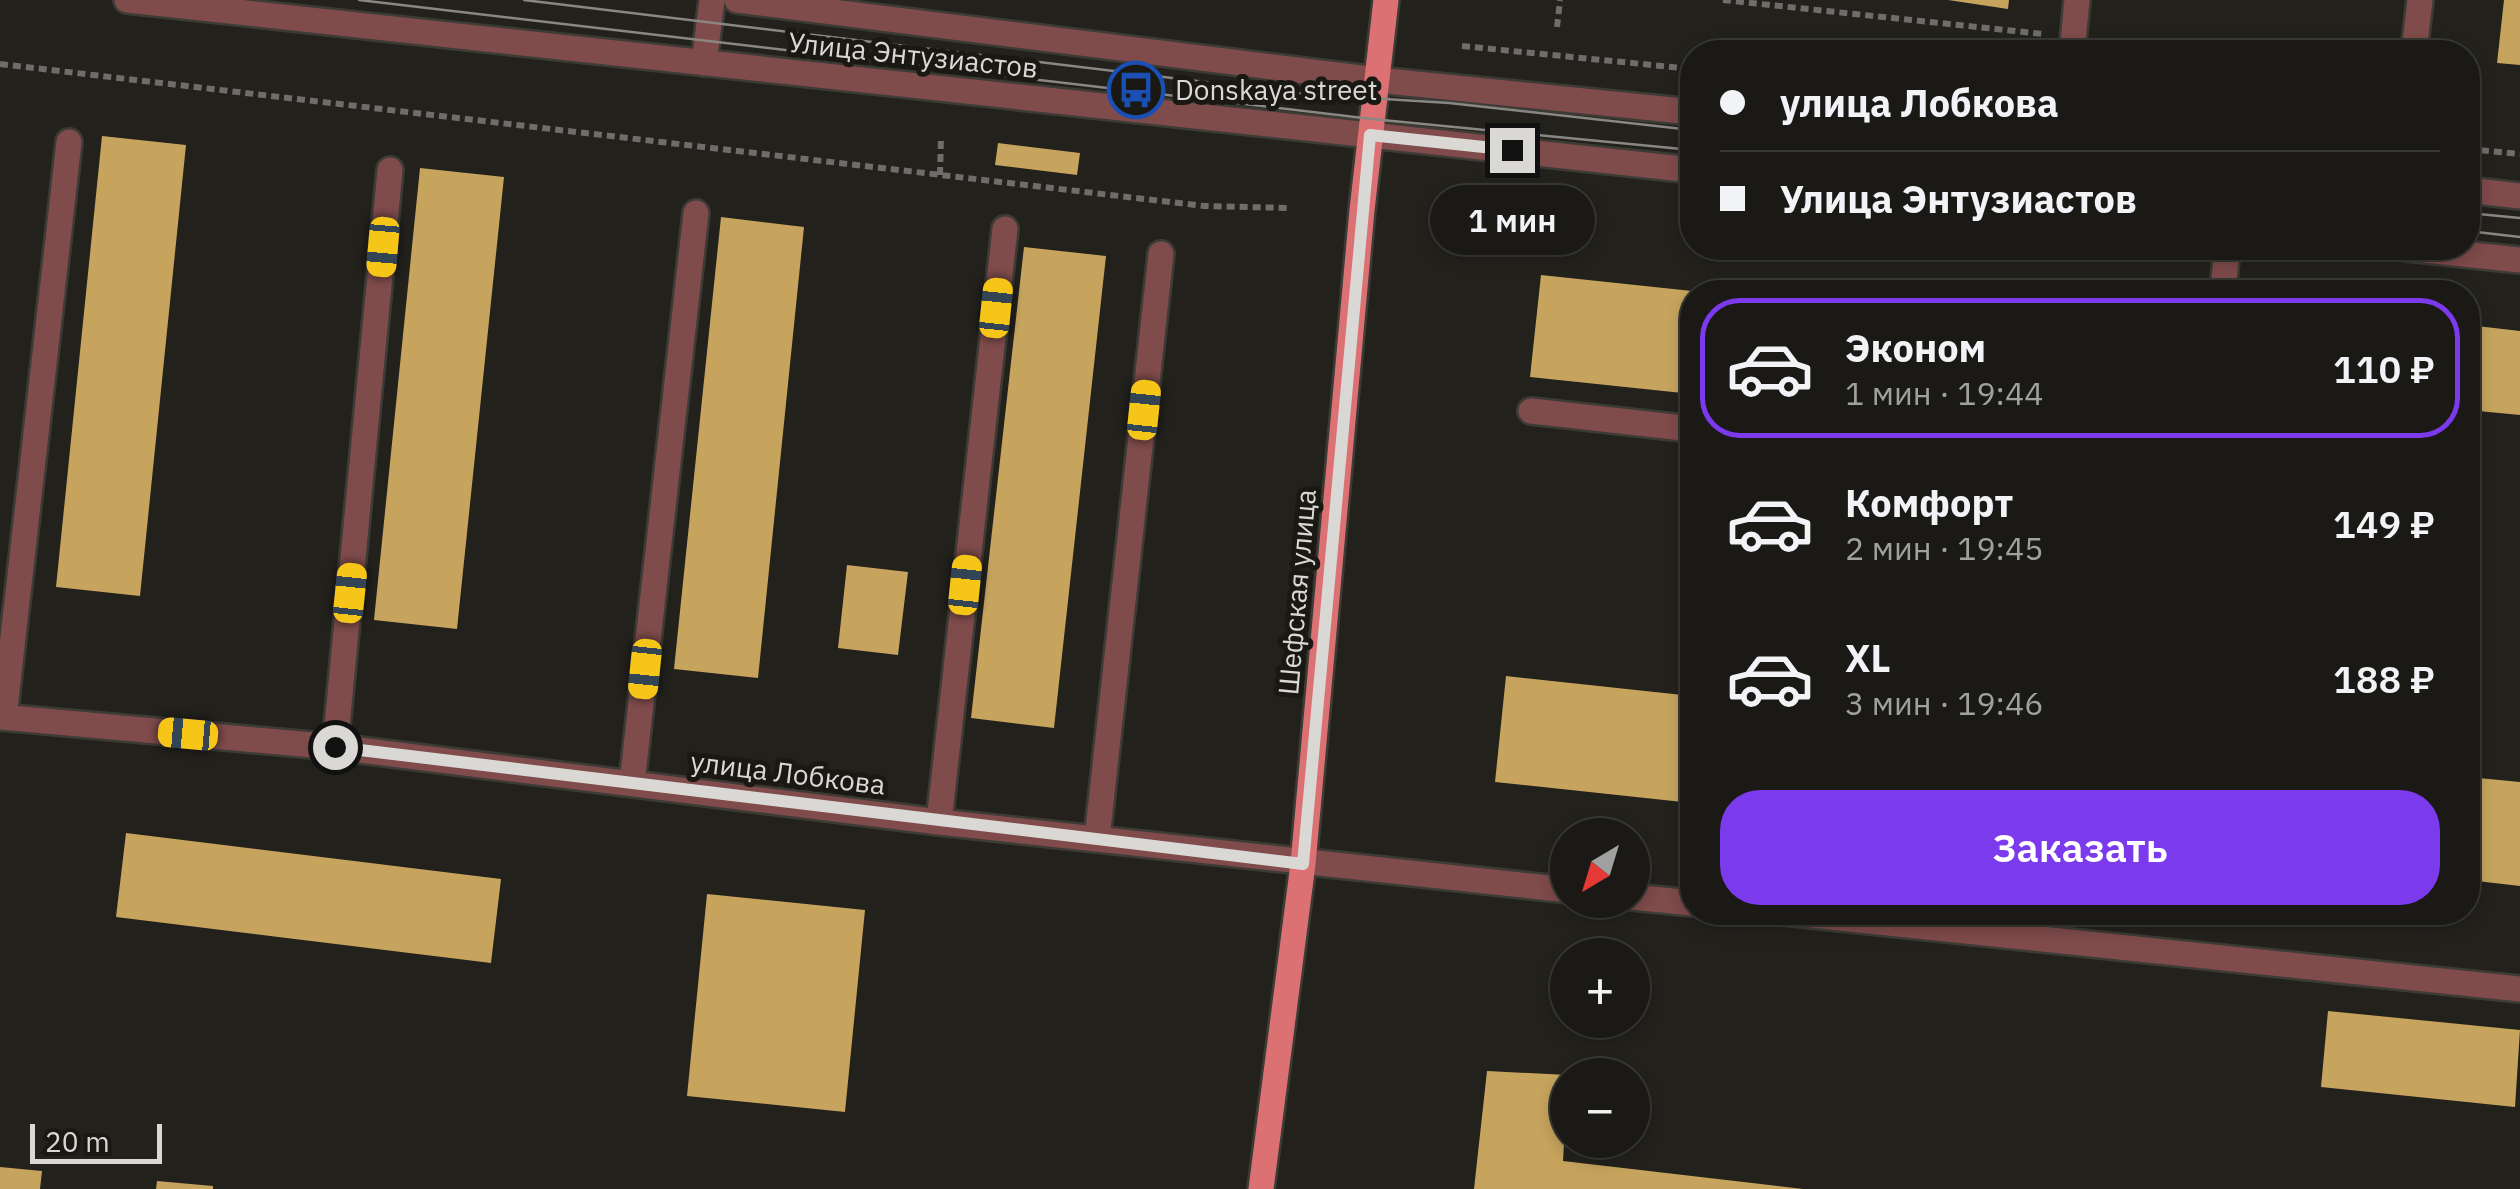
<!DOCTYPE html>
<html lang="ru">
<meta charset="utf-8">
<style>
body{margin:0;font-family:"IBM Plex Sans",sans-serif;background:#23221e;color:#f1f3f6;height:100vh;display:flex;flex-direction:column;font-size:38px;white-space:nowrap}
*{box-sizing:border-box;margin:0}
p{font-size:32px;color:#9fa0a0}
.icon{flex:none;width:55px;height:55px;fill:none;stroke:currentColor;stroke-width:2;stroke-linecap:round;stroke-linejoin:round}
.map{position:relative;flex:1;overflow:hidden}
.drawer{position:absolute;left:1680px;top:280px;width:800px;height:645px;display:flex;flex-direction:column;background:#1a1915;border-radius:40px;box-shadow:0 5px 15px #0003,0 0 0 2px #383834}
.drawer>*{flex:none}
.hud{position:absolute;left:1680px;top:40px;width:800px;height:220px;border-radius:40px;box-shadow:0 5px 15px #0003,0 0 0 2px #383834;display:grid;align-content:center;height:220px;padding:0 40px;background:#1a1915}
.needle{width:65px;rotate:218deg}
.fabs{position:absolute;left:1550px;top:818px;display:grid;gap:20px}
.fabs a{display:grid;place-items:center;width:100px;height:100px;border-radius:50%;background:#1a1915;box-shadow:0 5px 15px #0003,0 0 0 2px #383834;font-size:50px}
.scale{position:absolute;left:30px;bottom:25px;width:132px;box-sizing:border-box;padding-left:10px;border:5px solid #dad8d5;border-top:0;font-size:28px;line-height:35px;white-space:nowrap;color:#dad8d5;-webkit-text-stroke:8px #1a1813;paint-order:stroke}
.end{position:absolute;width:45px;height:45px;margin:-22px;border:12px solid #dad8d5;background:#111;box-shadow:0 0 0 5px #111}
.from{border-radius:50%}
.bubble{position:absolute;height:70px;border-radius:35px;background:#1a1915;box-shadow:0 5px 15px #0003,0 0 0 2px #383834;font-size:32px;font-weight:600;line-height:70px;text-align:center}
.car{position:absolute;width:30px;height:60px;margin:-30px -15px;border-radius:12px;box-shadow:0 0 8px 2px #0007;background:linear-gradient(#f5c518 24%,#345 0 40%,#f5c518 0 76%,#345 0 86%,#f5c518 0)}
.hud b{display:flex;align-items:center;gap:35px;height:95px;font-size:38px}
.hud b+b{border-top:2px solid #383834}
.hud i{width:25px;height:25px;background:#f1f3f6}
ul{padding:18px 0 0;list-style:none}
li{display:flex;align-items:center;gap:30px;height:140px;margin:0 20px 15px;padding:0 20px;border:5px solid transparent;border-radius:40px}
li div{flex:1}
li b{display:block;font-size:38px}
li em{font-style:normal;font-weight:600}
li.active{border-color:#7c3aed}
li>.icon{width:90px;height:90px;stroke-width:1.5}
.action{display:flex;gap:20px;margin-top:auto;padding:20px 40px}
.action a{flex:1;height:115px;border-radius:40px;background:#7c3aed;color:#fff;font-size:40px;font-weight:600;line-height:115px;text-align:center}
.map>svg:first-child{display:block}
</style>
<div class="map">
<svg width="2520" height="1189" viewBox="0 0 2520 1189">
<rect width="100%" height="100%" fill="#23211c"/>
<path fill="#c6a45e" d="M1948 0H2009L2008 9Z
M2504 0H2520V65L2497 63Z
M102 136 186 145 140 596 56 587Z
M998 143 1080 153 1077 175 995 165Z
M420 168 504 177 457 629 374 620Z
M721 217 804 227 758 678 674 669Z
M1024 247 1106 256 1054 728 971 718Z
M1541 275 1692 291V394L1530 377Z
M2468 325 2520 331V415L2468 410Z
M847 565 908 572 898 655 838 648Z
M1506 676 1692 696V803L1495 782Z
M2468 777 2520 782V886L2468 880Z
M126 833 501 879 491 963 116 917Z
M707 894 865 910 845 1112 687 1096Z
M2328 1011 2520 1030 2515 1107 2321 1087Z
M1487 1071 1568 1075 1563 1161 1803 1189H1474Z
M0 1167 42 1171 40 1189H0Z
M157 1181 213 1186V1189H156Z"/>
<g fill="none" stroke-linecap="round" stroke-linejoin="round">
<g stroke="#3d3b36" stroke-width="30">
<path id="minor" d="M127 0 1692 170
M737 0 1377 80 1692 112
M2072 52 2077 0
M2414 52 2420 0
M704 63 712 0
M2468 190 2520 196
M2407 248 2520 260
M2223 292 2227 248
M1531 411 1692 429
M0 717 335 747 939 822 1568 890
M4 717 69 142
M335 747 390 170
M632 783 696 213
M939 822 1005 229
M1097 839 1161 254
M1632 897 1692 903
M1783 912 2520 989"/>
</g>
<g stroke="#3d3b36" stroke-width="30">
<path id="major" d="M1261 1189 1303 864 1362 210 1386 0"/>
</g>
<path stroke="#6f6d69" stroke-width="6" stroke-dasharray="8 5" stroke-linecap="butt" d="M1723 0 2043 34
M1557 27 1560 0
M1462 46 1692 69
M0 64 1204 206 1290 208
M2468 149 2520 154
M940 175 941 137"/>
<use href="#minor" stroke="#7f4b4b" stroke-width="25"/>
<use href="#major" stroke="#dc7173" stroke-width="25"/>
<path stroke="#898783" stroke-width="2.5" d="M359 0 1372 119 1692 150
M524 0 1305 94 1449 103 1692 130
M2468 213 2520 218
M2468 231 2520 237"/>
</g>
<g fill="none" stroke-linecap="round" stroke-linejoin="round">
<path stroke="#dad8d5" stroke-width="12" d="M335 747 1303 864 1370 135 1512 150"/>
</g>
<defs>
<g id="bus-ring" transform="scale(2.875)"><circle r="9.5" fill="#1a1813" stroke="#1a4fb4" stroke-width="1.5"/><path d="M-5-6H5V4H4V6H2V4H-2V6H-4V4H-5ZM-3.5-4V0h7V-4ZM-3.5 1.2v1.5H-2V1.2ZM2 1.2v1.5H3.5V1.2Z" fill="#1a4fb4"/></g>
</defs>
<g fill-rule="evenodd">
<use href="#bus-ring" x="1136" y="90"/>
</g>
<g text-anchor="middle" stroke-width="10" stroke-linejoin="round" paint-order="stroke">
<g font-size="28" fill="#dad8d5" stroke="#1a1813">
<text transform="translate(913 55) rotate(6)" y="10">Улица Энтузиастов</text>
<text transform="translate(1297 592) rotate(-85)" y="10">Шефская улица</text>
<text transform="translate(788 773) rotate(7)" y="10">улица Лобкова</text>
</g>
<g font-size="28" fill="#dad8d5" stroke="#1a1813" text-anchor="start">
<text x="1175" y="100">Donskaya street</text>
</g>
</g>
</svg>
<div class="fabs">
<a><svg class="needle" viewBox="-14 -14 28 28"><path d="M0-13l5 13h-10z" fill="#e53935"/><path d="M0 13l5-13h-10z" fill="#9fa0a0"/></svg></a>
<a>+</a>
<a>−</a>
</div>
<div class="scale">20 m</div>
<i class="end from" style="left:335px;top:747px"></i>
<i class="end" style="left:1512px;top:150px"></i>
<div class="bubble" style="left:1430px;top:185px;width:165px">1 мин</div>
<i class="car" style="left:383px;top:247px;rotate:185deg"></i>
<i class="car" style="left:996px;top:308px;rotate:6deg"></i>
<i class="car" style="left:1144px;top:410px;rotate:6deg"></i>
<i class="car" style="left:965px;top:585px;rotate:6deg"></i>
<i class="car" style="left:350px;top:593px;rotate:6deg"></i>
<i class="car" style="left:645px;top:669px;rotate:186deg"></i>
<i class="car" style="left:188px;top:734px;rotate:275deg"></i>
<div class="hud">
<b><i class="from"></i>улица Лобкова</b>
<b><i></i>Улица Энтузиастов</b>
</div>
<section class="drawer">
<ul>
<li class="active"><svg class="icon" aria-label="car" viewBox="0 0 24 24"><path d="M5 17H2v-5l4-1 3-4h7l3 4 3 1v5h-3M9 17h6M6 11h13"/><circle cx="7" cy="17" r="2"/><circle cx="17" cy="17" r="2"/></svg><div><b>Эконом</b><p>1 мин · 19:44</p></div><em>110 ₽</em></li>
<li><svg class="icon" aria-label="car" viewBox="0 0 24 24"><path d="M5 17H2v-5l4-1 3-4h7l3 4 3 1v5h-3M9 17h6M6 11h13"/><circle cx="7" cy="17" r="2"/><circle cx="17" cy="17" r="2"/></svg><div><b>Комфорт</b><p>2 мин · 19:45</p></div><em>149 ₽</em></li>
<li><svg class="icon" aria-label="car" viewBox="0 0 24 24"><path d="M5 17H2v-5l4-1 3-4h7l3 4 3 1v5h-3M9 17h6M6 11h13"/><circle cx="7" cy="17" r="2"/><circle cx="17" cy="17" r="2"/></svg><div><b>XL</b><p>3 мин · 19:46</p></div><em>188 ₽</em></li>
</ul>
<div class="action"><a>Заказать</a></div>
</section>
</div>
